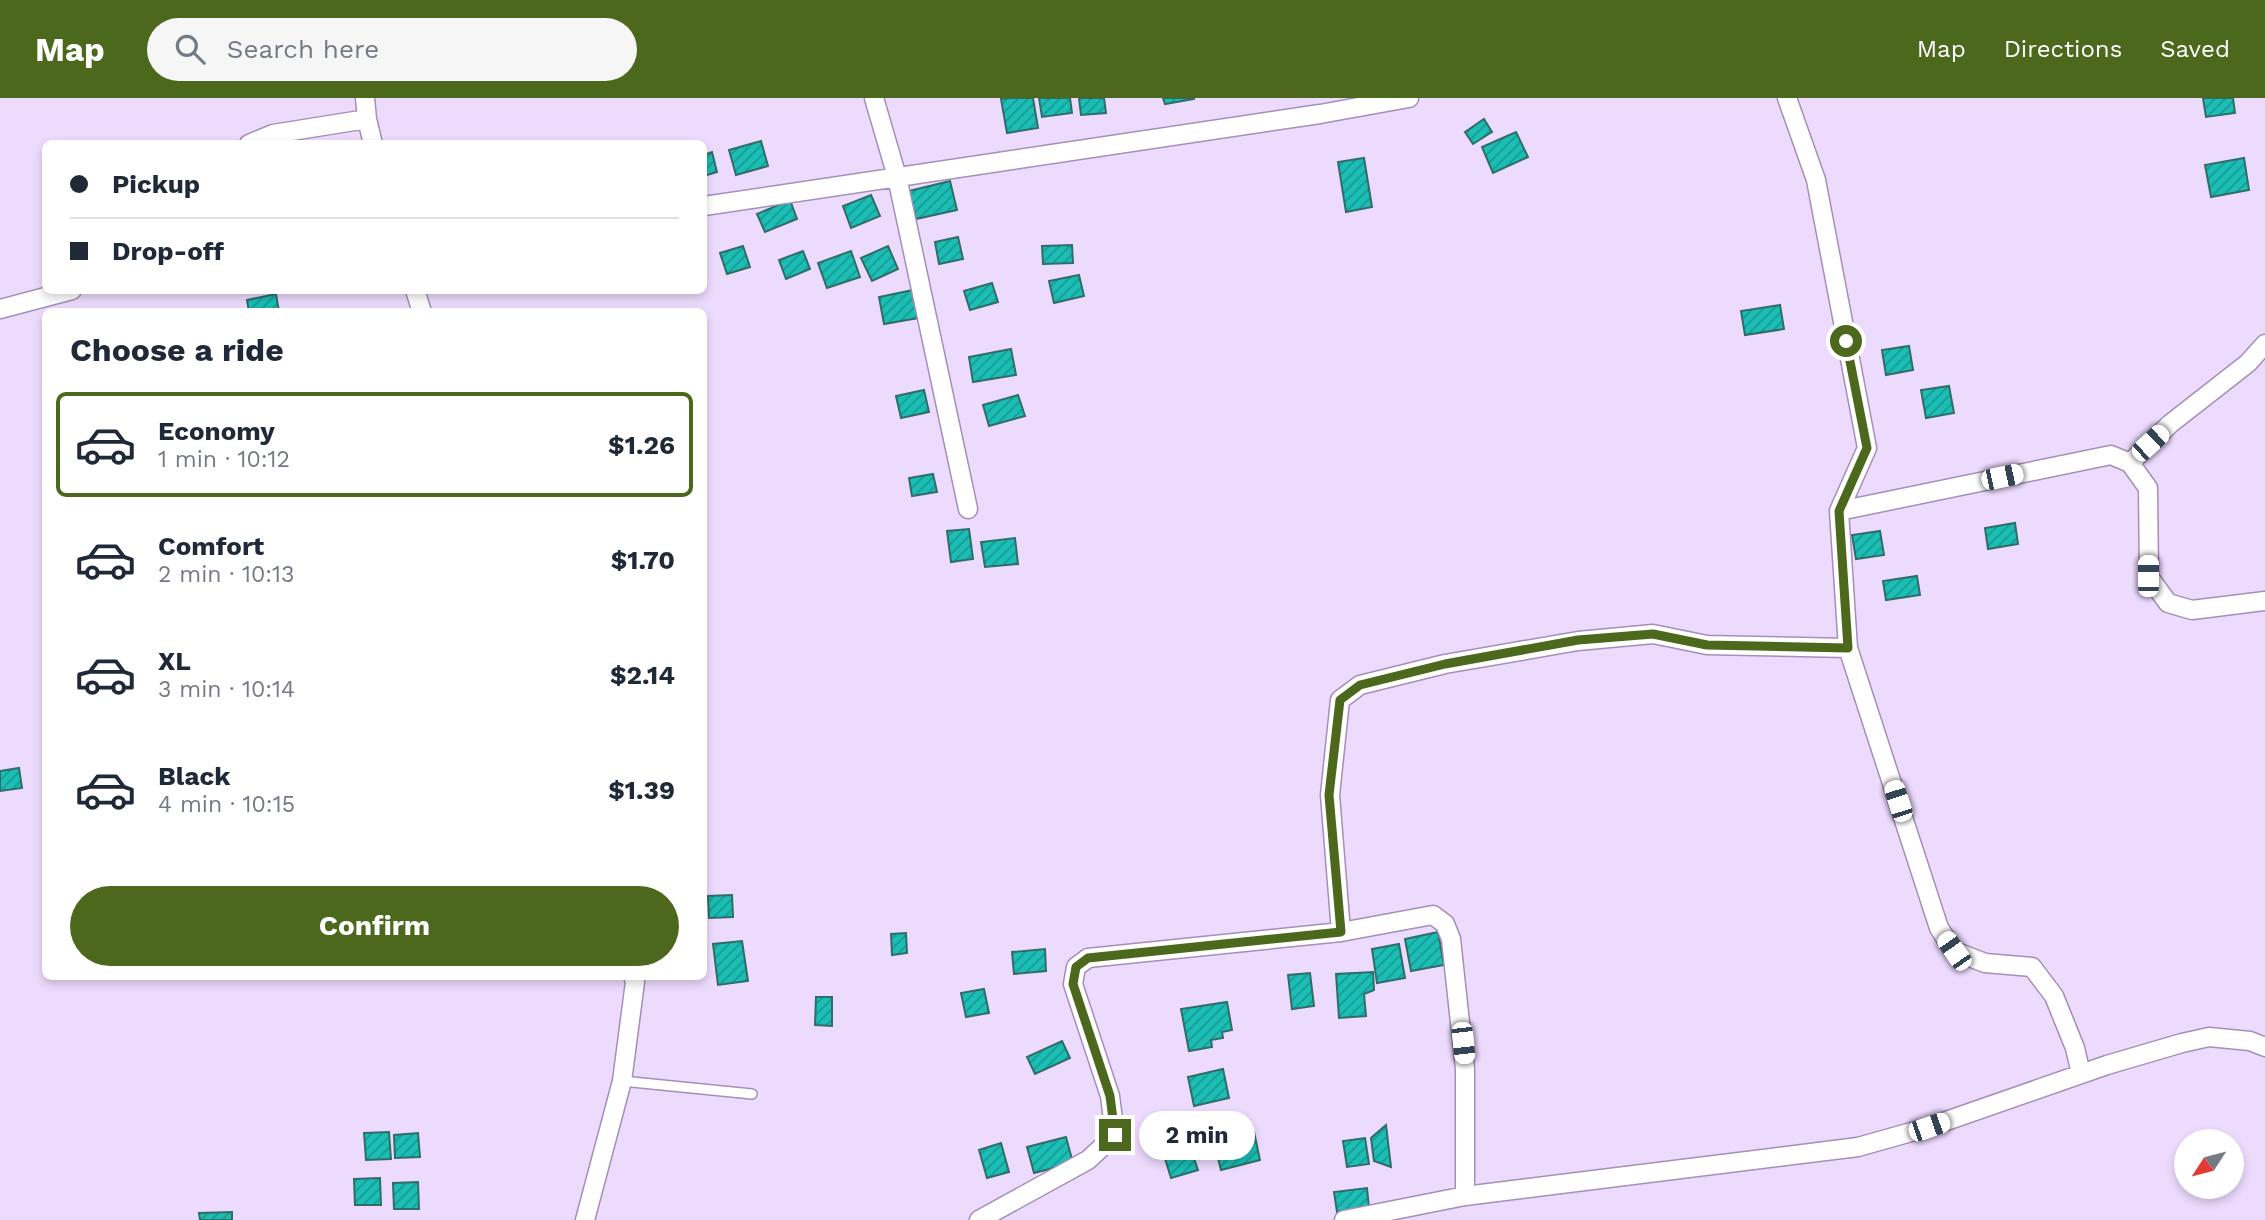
<!DOCTYPE html>
<meta charset="utf-8">
<style>
body{margin:0;font-family:"Work Sans",sans-serif;background:#f6f6f7;color:#1f2937;height:100vh;display:flex;flex-direction:column;font-size:26px;white-space:nowrap}
*{box-sizing:border-box;margin:0}
p{font-size:23px;color:#747a83}
.icon{flex:none;width:38px;height:38px;fill:none;stroke:currentColor;stroke-width:2;stroke-linecap:round;stroke-linejoin:round}
.map{position:relative;flex:1;overflow:hidden}
.side{position:absolute;left:42px;top:210px;width:665px;height:672px;display:flex;flex-direction:column;background:#fff;border-radius:10px;box-shadow:0 4px 10px #0003}
.side>*{flex:none}
.guide{position:absolute;left:42px;top:42px;width:665px;height:154px;border-radius:10px;box-shadow:0 4px 10px #0003;display:grid;align-content:center;height:154px;padding:0 28px;background:#fff}
.needle{width:46px;rotate:234deg}
.fabs{position:absolute;left:2174px;top:1031px;display:grid;gap:14px}
.fabs a{display:grid;place-items:center;width:70px;height:70px;border-radius:50%;background:#fff;box-shadow:0 4px 10px #0003;font-size:35px}
.end{position:absolute;width:32px;height:32px;margin:-16px;border:9px solid #4b681c;background:#fff;box-shadow:0 0 0 4px #fff}
.from{border-radius:50%}
.bubble{position:absolute;height:49px;border-radius:24px;background:#fff;box-shadow:0 4px 10px #0003;font-size:23px;font-weight:700;line-height:49px;text-align:center}
.car{position:absolute;width:21px;height:42px;margin:-21px -10px;border-radius:9px;box-shadow:0 0 5px 2px #0007;background:linear-gradient(#fff 24%,#345 0 40%,#fff 0 76%,#345 0 86%,#fff 0)}
.guide b{display:flex;align-items:center;gap:24px;height:66px;font-size:26px}
.guide b+b{border-top:2px solid #e0e1e3}
.guide i{width:18px;height:18px;background:#1f2937}
ul{padding:0;list-style:none}
li{display:flex;align-items:center;gap:21px;height:105px;margin:0 14px 10px;padding:0 14px;border:4px solid transparent;border-radius:10px}
li div{flex:1}
li b{display:block;font-size:26px}
li em{font-style:normal;font-weight:700}
li.active{border-color:#4b681c}
li>.icon{width:63px;height:63px;stroke-width:1.5}
h2{padding:0 28px;font-size:32px;line-height:84px}
.primary-button{display:flex;gap:14px;margin-top:auto;padding:14px 28px}
.primary-button a{flex:1;height:80px;border-radius:42px;background:#4b681c;color:#fff;font-size:28px;font-weight:700;line-height:80px;text-align:center}
header{display:flex;align-items:center;gap:42px;box-sizing:border-box;height:98px;padding:0 35px;background:#4b681c;color:#fff}
header strong{font-size:33px}
nav{display:flex;gap:38px;margin-inline-start:auto;font-size:24px}
.search{width:490px;height:63px;background:#f6f6f7;display:flex;align-items:center;gap:18px;box-sizing:border-box;padding:0 24px;border-radius:38px;color:#747a83;font-size:26px}
.map>svg:first-child{display:block}
</style>
<header>
<strong>Map</strong>
<div class="search"><svg class="icon" aria-label="search" viewBox="0 0 24 24"><circle cx="10" cy="10" r="6"/><path d="M15 15l6 6"/></svg>Search here</div>
<nav><a>Map</a><a>Directions</a><a>Saved</a></nav>
</header>
<div class="map">
<svg width="2265" height="1122" viewBox="0 0 2265 1122">
<defs>
<pattern id="building-hatch" width="6" height="6" patternUnits="userSpaceOnUse" patternTransform="scale(1.75)"><rect width="6" height="6" fill="#1abeb4"/><path d="M-1 1l2-2M0 6l6-6M5 7l2-2" fill="none" stroke="#189a93"/></pattern>
</defs>
<rect width="100%" height="100%" fill="#eddbfe"/>
<path fill="url(#building-hatch)" stroke="#316c67" stroke-width="2" d="M1010 0H1033L1038 30 1007 35 1001 1Z
M1039 0H1070L1072 15 1042 19Z
M1079 0H1104L1106 15 1081 17Z
M1163 0H1194V1L1165 6Z
M2203 0H2233L2235 15 2206 19Z
M1484 21 1492 34 1473 46 1465 34Z
M1516 34 1528 59 1493 75 1482 49Z
M761 43 768 68 736 77 729 52Z
M712 54 717 74 704 78V57Z
M1364 60 1372 109 1346 114 1338 64Z
M2244 60 2249 92 2211 99 2205 67Z
M950 83 957 112 916 121 909 93Z
M871 97 880 118 851 130 843 108Z
M790 102 797 121 765 134 757 116Z
M958 139 963 161 939 166 935 144Z
M1072 147 1073 165 1043 166 1042 148Z
M743 148 750 169 727 176 720 155Z
M888 148 898 171 872 183 861 160Z
M803 153 810 171 786 181 779 162Z
M851 153 860 179 827 190 818 165Z
M1079 177 1084 198 1054 205 1049 183Z
M992 185 998 204 970 212 964 193Z
M913 192 919 220 884 226 879 199Z
M276 196 279 213 249 214 247 202Z
M1780 207 1784 231 1745 237 1741 213Z
M1909 248 1913 272 1886 277 1882 252Z
M1011 251 1016 277 973 284 969 259Z
M1949 288 1954 315 1926 320 1921 292Z
M924 292 929 314 901 320 896 298Z
M1018 297 1025 318 989 328 983 307Z
M933 376 937 394 912 398 909 380Z
M2015 425 2018 446 1988 451 1985 430Z
M969 431 973 461 951 464 947 433Z
M1880 433 1884 457 1856 461 1852 437Z
M1015 440 1018 466 985 469 981 444Z
M1917 478 1920 497 1886 502 1883 483Z
M19 670 22 690 0 693V673Z
M732 797 733 819 709 820 708 798Z
M1438 834 1444 867 1411 873 1405 841Z
M906 835 907 855 892 857 891 836Z
M742 843 748 883 718 887 713 846Z
M1399 846 1405 880 1377 885 1372 851Z
M1045 851 1046 873 1014 876 1012 854Z
M1373 874 1374 892 1364 896 1366 918 1339 920 1336 876Z
M1310 875 1314 908 1292 911 1288 877Z
M984 891 989 915 966 919 961 895Z
M816 899H832V928L815 927Z
M1227 904 1232 932 1222 934 1223 940 1211 942 1212 949 1189 953 1181 911Z
M1062 943 1070 960 1035 976 1027 959Z
M1223 971 1229 1000 1194 1008 1188 979Z
M1386 1027 1391 1069 1374 1063 1371 1040Z
M389 1034 391 1061 366 1062 364 1035Z
M1254 1034 1260 1062 1221 1072 1214 1044Z
M418 1035 420 1059 395 1060 394 1037Z
M1066 1039 1073 1065 1034 1075 1027 1049Z
M1365 1040 1369 1066 1347 1069 1343 1043Z
M1001 1045 1009 1074 987 1080 979 1052Z
M1189 1046 1198 1072 1171 1080 1163 1054Z
M380 1080 381 1107H355L354 1081Z
M418 1084 419 1111H394L393 1085Z
M1367 1090 1369 1110 1337 1114 1334 1094Z
M232 1114V1122H200L199 1115Z"/>
<g fill="none" stroke-linecap="round" stroke-linejoin="round">
<g stroke="#a48fb7" stroke-width="12">
<path id="service" d="M622 983 752 996"/>
</g>
<g stroke="#a48fb7" stroke-width="21">
<path id="minor" d="M365 0 367 21 373 46
M874 0 897 79 968 411
M249 46 273 36 367 21
M704 108 1320 16 1409 0
M415 192 422 214
M0 211 72 192
M2130 365 2170 326 2248 265 2265 246
M1839 413 2111 357 2130 365 2148 390 2149 479 2168 505 2192 512 2265 503
M1848 550 1939 830 1954 853 1985 865 2032 869 2054 898 2075 950 2081 976
M1465 1098 1858 1049 1929 1029 2107 967 2182 945 2209 939 2250 943 2265 949
M585 1122 622 983 635 884 633 878
M979 1122 1088 1062 1115 1037 1110 998 1073 886 1076 869 1088 860 1341 834
M1344 1122 1465 1098V971L1451 841 1445 826 1433 817 1341 834 1330 697 1340 602 1360 587 1445 566 1578 543 1653 536 1707 547 1848 550 1839 413 1867 350 1816 82 1787 0"/>
</g>
<use href="#service" stroke="#fff" stroke-width="9"/>
<use href="#minor" stroke="#fff" stroke-width="18"/>
</g>
<g fill="none" stroke-linecap="round" stroke-linejoin="round">
<path stroke="#4b681c" stroke-width="9" d="M1115 1037 1110 998 1073 886 1076 869 1088 860 1341 834 1329 697 1340 602 1360 587 1445 566 1578 542 1653 536 1707 547 1848 550 1839 413 1867 350 1846 243"/>
</g>
</svg>
<div class="fabs">
<a><svg class="needle" viewBox="-14 -14 28 28"><path d="M0-13l5 13h-10z" fill="#e53935"/><path d="M0 13l5-13h-10z" fill="#747a83"/></svg></a>
</div>
<i class="end from" style="left:1846px;top:243px"></i>
<i class="end" style="left:1115px;top:1037px"></i>
<div class="bubble" style="left:1139px;top:1013px;width:116px">2 min</div>
<i class="car" style="left:2150px;top:345px;rotate:47deg"></i>
<i class="car" style="left:2002px;top:379px;rotate:78deg"></i>
<i class="car" style="left:2148px;top:478px;rotate:0deg"></i>
<i class="car" style="left:1898px;top:703px;rotate:342deg"></i>
<i class="car" style="left:1954px;top:853px;rotate:325deg"></i>
<i class="car" style="left:1463px;top:945px;rotate:174deg"></i>
<i class="car" style="left:1929px;top:1029px;rotate:71deg"></i>
<div class="guide">
<b><i class="from"></i>Pickup</b>
<b><i></i>Drop-off</b>
</div>
<section class="side">
<h2>Choose a ride</h2>
<ul>
<li class="active"><svg class="icon" aria-label="car" viewBox="0 0 24 24"><path d="M5 17H2v-5l4-1 3-4h7l3 4 3 1v5h-3M9 17h6M6 11h13"/><circle cx="7" cy="17" r="2"/><circle cx="17" cy="17" r="2"/></svg><div><b>Economy</b><p>1 min · 10:12</p></div><em>$1.26</em></li>
<li><svg class="icon" aria-label="car" viewBox="0 0 24 24"><path d="M5 17H2v-5l4-1 3-4h7l3 4 3 1v5h-3M9 17h6M6 11h13"/><circle cx="7" cy="17" r="2"/><circle cx="17" cy="17" r="2"/></svg><div><b>Comfort</b><p>2 min · 10:13</p></div><em>$1.70</em></li>
<li><svg class="icon" aria-label="car" viewBox="0 0 24 24"><path d="M5 17H2v-5l4-1 3-4h7l3 4 3 1v5h-3M9 17h6M6 11h13"/><circle cx="7" cy="17" r="2"/><circle cx="17" cy="17" r="2"/></svg><div><b>XL</b><p>3 min · 10:14</p></div><em>$2.14</em></li>
<li><svg class="icon" aria-label="car" viewBox="0 0 24 24"><path d="M5 17H2v-5l4-1 3-4h7l3 4 3 1v5h-3M9 17h6M6 11h13"/><circle cx="7" cy="17" r="2"/><circle cx="17" cy="17" r="2"/></svg><div><b>Black</b><p>4 min · 10:15</p></div><em>$1.39</em></li>
</ul>
<div class="primary-button"><a>Confirm</a></div>
</section>
</div>
